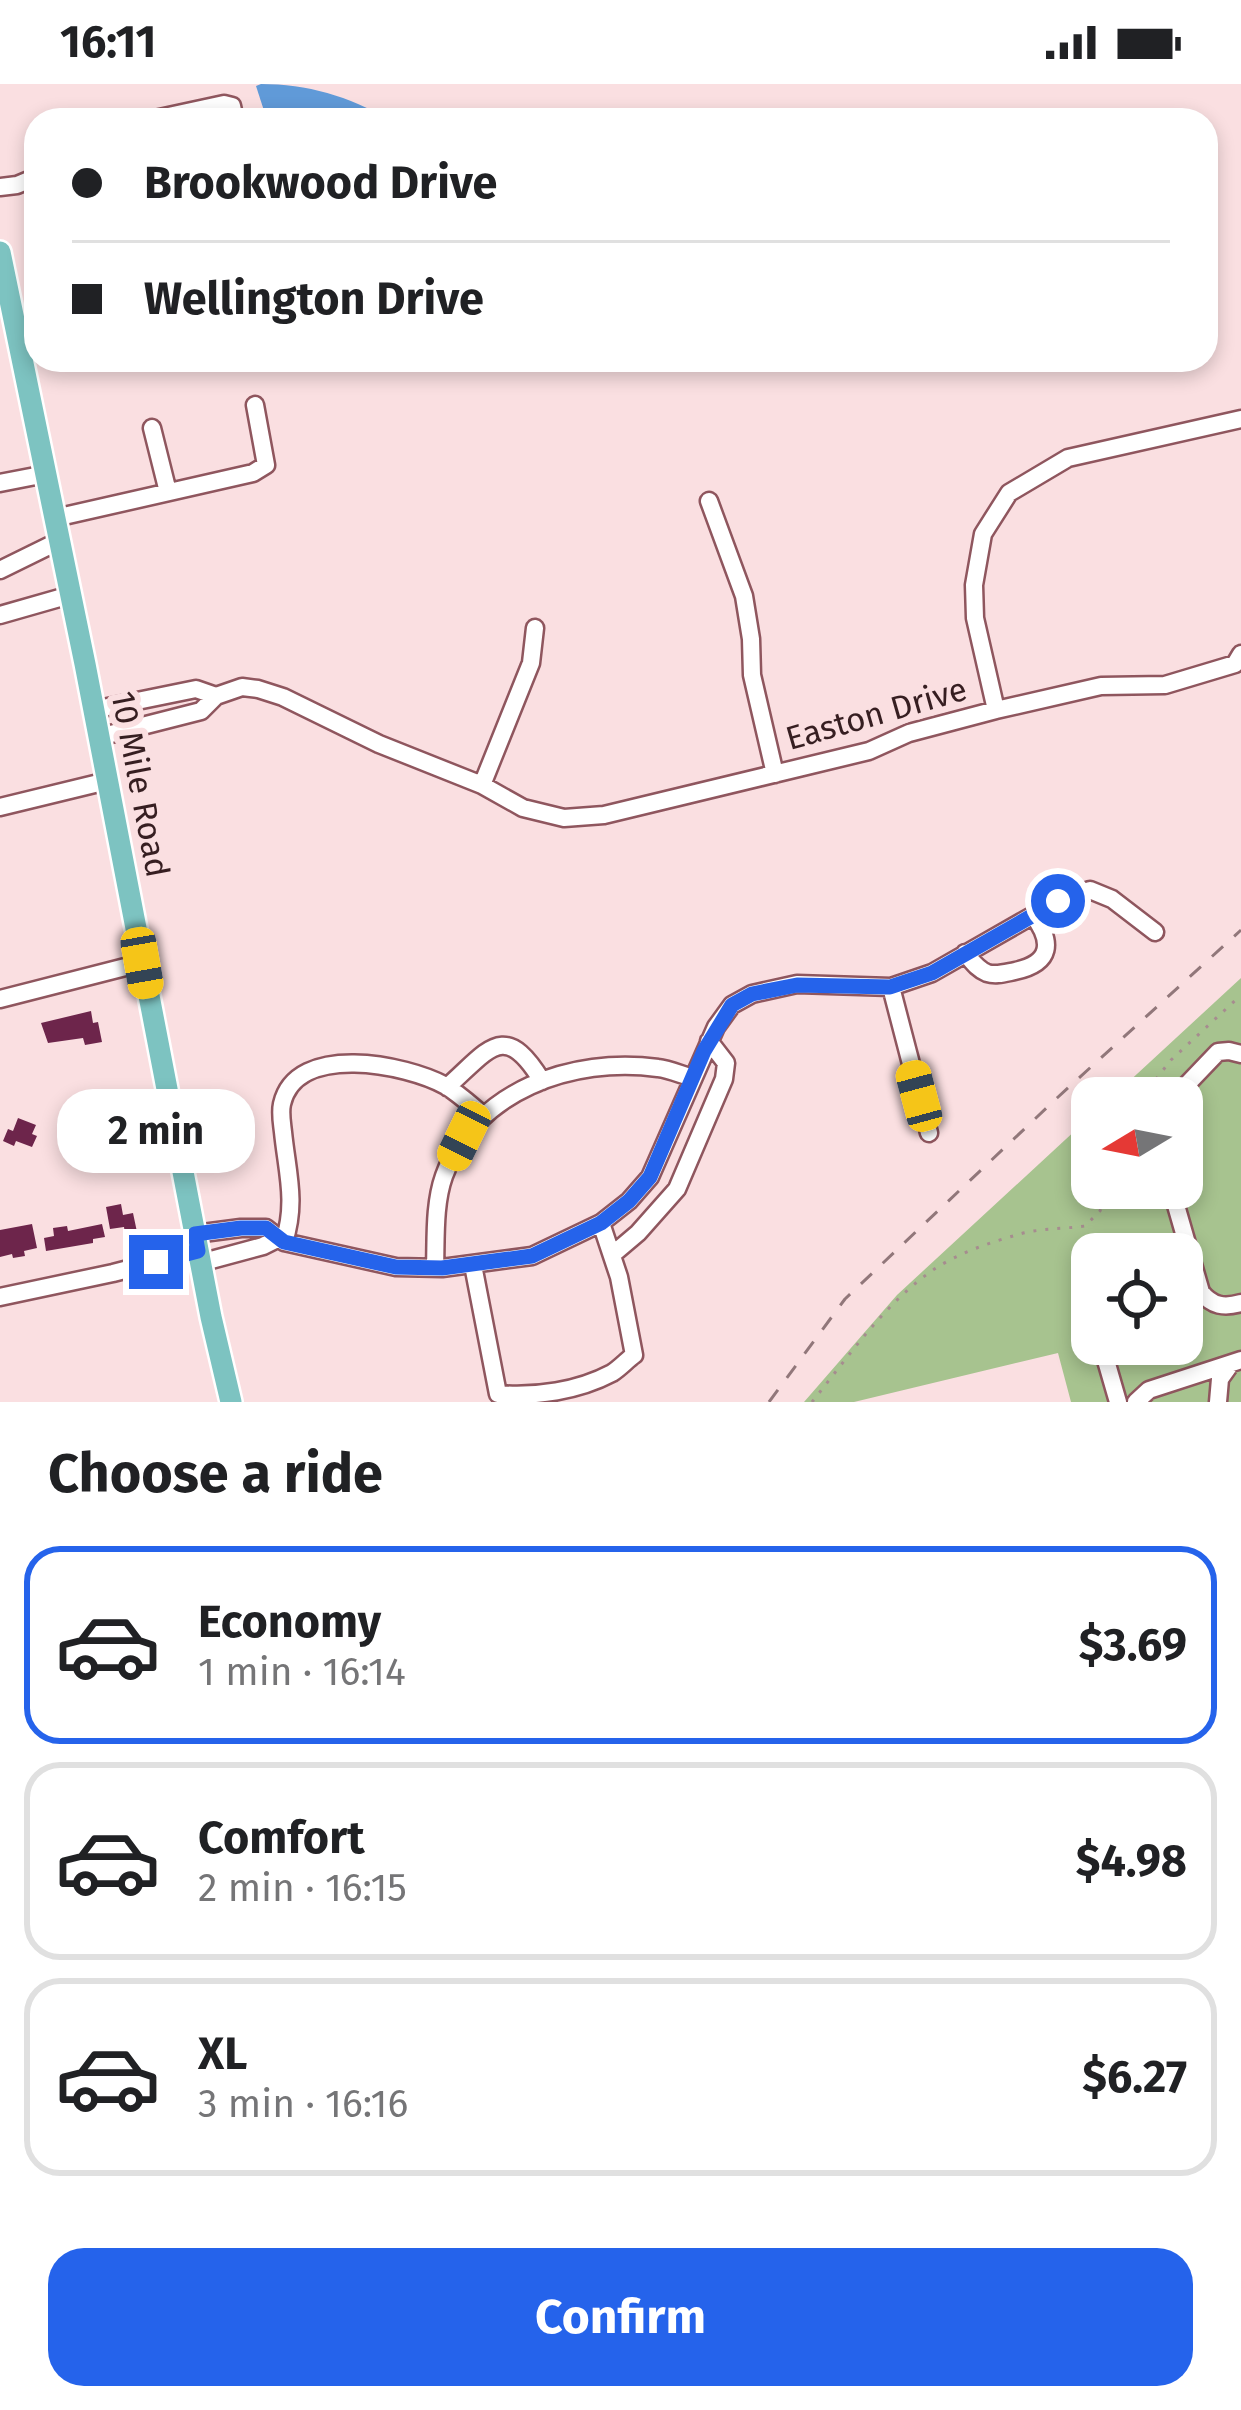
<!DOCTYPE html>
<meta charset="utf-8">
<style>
body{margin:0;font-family:"Fira Sans",sans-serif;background:#f2f2f2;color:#202124;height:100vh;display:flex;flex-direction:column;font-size:45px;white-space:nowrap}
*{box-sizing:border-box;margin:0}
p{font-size:39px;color:#757577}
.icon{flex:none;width:66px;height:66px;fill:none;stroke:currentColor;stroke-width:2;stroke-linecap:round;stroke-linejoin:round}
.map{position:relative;height:1318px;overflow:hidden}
.side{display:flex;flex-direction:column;background:#fff;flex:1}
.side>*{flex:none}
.guide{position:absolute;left:24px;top:24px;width:1194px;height:264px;border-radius:36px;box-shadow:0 6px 18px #0003;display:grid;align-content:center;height:264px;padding:0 48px;background:#fff}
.needle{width:78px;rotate:260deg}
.buttons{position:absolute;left:1071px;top:993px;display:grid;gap:24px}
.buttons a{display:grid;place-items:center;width:132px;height:132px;border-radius:24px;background:#fff;box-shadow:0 6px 18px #0003;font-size:60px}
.end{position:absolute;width:54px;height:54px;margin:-27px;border:15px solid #2563eb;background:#fff;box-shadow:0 0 0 6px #fff}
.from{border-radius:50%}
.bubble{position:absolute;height:84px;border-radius:36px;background:#fff;box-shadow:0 6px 18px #0003;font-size:39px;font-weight:700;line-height:84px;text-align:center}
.car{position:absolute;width:36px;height:72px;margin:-36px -18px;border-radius:15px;box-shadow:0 0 9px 3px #0007;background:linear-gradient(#f5c518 24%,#345 0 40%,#f5c518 0 76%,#345 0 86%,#f5c518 0)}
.guide b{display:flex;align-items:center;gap:42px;height:114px;font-size:45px}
.guide b+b{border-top:3px solid #e0e0e0}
.guide i{width:30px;height:30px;background:#202124}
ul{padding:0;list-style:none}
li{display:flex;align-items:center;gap:36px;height:198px;margin:0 24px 18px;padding:0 24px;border:6px solid #e0e0e0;border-radius:36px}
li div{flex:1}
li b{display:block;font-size:45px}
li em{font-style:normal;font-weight:700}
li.selected{border-color:#2563eb}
li>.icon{width:108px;height:108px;stroke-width:1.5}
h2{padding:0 48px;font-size:54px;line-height:144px}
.button{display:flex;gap:24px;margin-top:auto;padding:24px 48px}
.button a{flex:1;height:138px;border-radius:36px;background:#2563eb;color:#fff;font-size:48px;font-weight:700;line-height:138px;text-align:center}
.status{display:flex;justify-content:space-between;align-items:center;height:84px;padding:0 60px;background:#fff;direction:ltr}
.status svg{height:33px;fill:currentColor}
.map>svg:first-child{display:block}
</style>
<div class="status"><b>16:11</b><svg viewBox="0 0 49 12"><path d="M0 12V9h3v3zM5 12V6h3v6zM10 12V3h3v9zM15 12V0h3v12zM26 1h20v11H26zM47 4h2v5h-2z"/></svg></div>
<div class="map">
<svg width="1241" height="1318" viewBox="0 0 1241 1318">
<rect width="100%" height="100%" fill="#fadfe1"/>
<path fill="#a7c38f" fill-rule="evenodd" d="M1241 894V1318H1071L1058 1269 854 1318H804L897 1211 1092 1031V1104H1182V1014H1111ZM1092 1170H1182V1260H1092Z"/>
<path fill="#609ad8" d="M261 0C307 0 349 12 389 36H267L256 2Z"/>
<path fill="#6d254b" d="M91 927 93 939 98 938 102 958 85 961 83 954 48 959 41 939Z
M18 1034 36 1041 32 1050 37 1052 32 1063 16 1057 14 1062 3 1057 8 1045 13 1047Z
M121 1120 123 1131 133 1129 137 1148 125 1150 124 1143 110 1145 106 1123Z
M32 1140 37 1164 24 1167 25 1172 13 1174 12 1170 0 1173V1146Z
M102 1140 105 1153 93 1155V1159L46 1167 44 1154 54 1152 53 1144 67 1142 68 1147Z"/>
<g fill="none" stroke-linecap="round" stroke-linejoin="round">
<g stroke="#8f565e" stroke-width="21">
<path id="minor" d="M150 36 224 20 232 22 235 36
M0 103 17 101 36 93
M152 344 168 408
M0 399 46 390
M709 417 744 512 751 555 752 591 775 690
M55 434 253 389 266 381 255 321
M0 486 59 457
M0 531 70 511
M93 626 196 605 216 612
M996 626 975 534 974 501 983 450 1009 409 1068 374 1241 335
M99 653 201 627 216 612 242 603 258 605 283 613 379 660 482 701 523 724 564 734 604 731 869 667 909 649 996 626 1101 602 1165 601 1235 580 1241 570
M482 701 531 579 535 544
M0 723 107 697
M965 869C972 877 977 885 987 889 996 892 1005 889 1015 887 1052 879 1053 858 1033 831
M891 903 929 1049
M0 915 141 879
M447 1003C489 966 504 935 542 997
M1174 1014 1218 968 1229 967 1241 970
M1171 1104 1201 1208C1212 1222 1224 1224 1241 1219
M195 1150 241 1144H266L284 1158 396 1183 442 1184 532 1172 601 1139 629 1117 650 1093 716 943 732 921 752 910 797 900 891 903 932 889 1058 817 1090 806 1112 815 1155 848
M284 1158C297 1118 287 1088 283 1048 282 1039 280 1029 282 1020 296 958 406 980 446 1002 459 1010 471 1021 483 1031
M612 1171 638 1149 677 1105 724 995 726 979 709 957
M200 1179 263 1162 277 1155
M473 1181 498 1310C536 1313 578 1307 612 1289 620 1284 627 1276 634 1271L619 1193 601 1139
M435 1184C436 1154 434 1120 444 1092 474 1007 573 972 658 984 669 985 682 991 693 994
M0 1213 113 1189 198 1167
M1105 1273 1118 1318
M1136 1318 1149 1306 1241 1276
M1218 1318 1220 1295 1230 1281"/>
</g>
<g stroke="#fff" stroke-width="26">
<path id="major" d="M0 168 85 580 211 1233 231 1318"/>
</g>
<path stroke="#a68c8f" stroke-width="3" stroke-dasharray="3 9" stroke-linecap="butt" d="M1141 1014 1171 976 1241 911
M812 1318C848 1273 885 1219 933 1186 958 1169 991 1158 1020 1150 1042 1144 1063 1145 1085 1142L1100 1127 1108 1104"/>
<use href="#minor" stroke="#fff" stroke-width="16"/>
<use href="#major" stroke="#7dc3c1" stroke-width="21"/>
<path stroke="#91777a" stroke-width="3" stroke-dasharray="15 15" stroke-linecap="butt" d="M769 1318 845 1215 1057 1014 1241 846"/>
</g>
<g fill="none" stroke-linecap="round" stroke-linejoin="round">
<path stroke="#2563eb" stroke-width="15" d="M156 1178 198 1167 195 1150 241 1144H266L284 1158 396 1183 442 1184 532 1172 601 1139 629 1117 650 1093 704 967 732 921 752 910 797 901 890 903 932 889 1058 817"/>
</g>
<g text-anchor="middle" stroke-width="12" stroke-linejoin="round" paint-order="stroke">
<g font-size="33" fill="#361e21" stroke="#fadfe1">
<text transform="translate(876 629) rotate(-16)" y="12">Easton Drive</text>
<text transform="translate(141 700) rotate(79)" y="12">10 Mile Road</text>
</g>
</g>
</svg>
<div class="buttons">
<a><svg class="needle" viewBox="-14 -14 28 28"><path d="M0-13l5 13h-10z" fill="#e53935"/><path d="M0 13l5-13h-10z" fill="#757577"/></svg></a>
<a><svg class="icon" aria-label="locate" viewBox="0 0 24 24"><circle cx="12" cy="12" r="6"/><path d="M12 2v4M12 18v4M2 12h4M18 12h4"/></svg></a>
</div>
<i class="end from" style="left:1058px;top:817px"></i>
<i class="end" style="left:156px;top:1178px"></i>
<div class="bubble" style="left:57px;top:1005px;width:198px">2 min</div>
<i class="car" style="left:142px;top:879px;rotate:170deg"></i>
<i class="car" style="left:919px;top:1012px;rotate:345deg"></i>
<i class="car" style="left:464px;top:1052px;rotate:206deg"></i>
<div class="guide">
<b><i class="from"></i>Brookwood Drive</b>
<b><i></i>Wellington Drive</b>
</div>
</div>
<section class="side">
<h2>Choose a ride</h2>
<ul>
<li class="selected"><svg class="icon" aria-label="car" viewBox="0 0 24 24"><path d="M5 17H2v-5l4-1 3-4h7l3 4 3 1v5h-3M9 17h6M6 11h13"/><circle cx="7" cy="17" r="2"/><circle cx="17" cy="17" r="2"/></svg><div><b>Economy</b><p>1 min · 16:14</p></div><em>$3.69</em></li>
<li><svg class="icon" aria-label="car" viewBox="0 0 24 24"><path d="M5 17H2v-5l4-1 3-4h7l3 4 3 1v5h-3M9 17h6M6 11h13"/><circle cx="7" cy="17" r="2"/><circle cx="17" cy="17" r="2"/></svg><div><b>Comfort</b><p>2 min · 16:15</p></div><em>$4.98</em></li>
<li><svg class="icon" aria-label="car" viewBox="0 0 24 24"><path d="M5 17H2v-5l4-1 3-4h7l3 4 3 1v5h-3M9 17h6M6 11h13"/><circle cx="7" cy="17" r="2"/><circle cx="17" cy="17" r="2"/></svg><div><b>XL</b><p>3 min · 16:16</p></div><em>$6.27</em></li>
</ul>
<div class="button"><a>Confirm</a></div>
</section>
